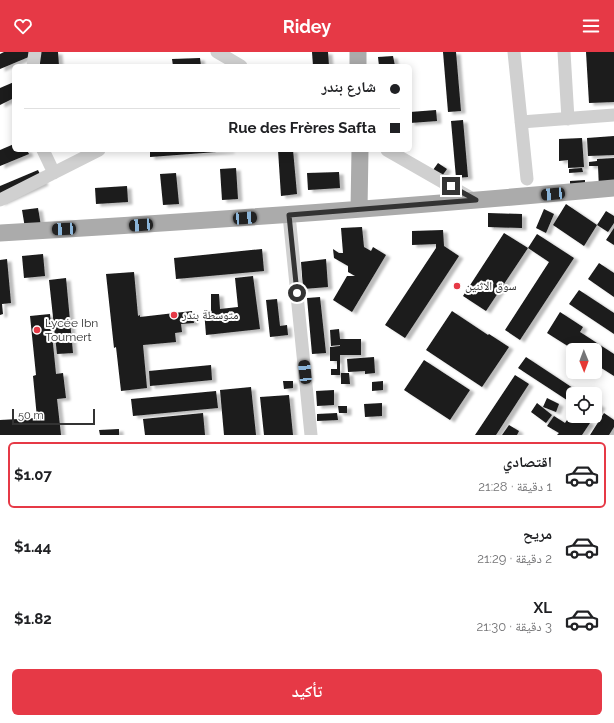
<!DOCTYPE html>
<html lang="ar">
<meta charset="utf-8">
<style>
body{margin:0;font-family:Raleway,"Noto Naskh Arabic",sans-serif;background:#f6f6f6;color:#202124;direction:rtl;height:100vh;display:flex;flex-direction:column;font-size:15px;white-space:nowrap}
*{box-sizing:border-box;margin:0}
p{font-size:13px;color:#757577}
.icon{flex:none;width:22px;height:22px;fill:none;stroke:currentColor;stroke-width:2;stroke-linecap:round;stroke-linejoin:round}
.map{position:relative;height:383px;overflow:hidden;direction:ltr}
.details{display:flex;flex-direction:column;background:#fff;flex:1}
.details>*{flex:none}
.top-card{position:absolute;left:12px;top:12px;width:400px;height:88px;border-radius:6px;box-shadow:0 2px 10px #0003;direction:rtl;display:grid;align-content:center;height:88px;padding:0 12px;background:#fff}
.needle{width:26px;rotate:179deg}
.tools{position:absolute;left:566px;top:291px;display:grid;gap:8px}
.tools a{display:grid;place-items:center;width:36px;height:36px;border-radius:6px;background:#fff;box-shadow:0 2px 10px #0003;font-size:20px}
.scale{position:absolute;left:12px;bottom:10px;width:83px;box-sizing:border-box;padding-left:4px;border:2px solid #333;border-top:0;font-size:11px;line-height:14px;white-space:nowrap;color:#333;-webkit-text-stroke:3px #fff;paint-order:stroke}
.end{position:absolute;width:18px;height:18px;margin:-9px;border:5px solid #333;background:#fff;box-shadow:0 0 0 2px #fff}
.from{border-radius:50%}
.car{position:absolute;width:12px;height:24px;margin:-12px -6px;border-radius:5px;box-shadow:0 0 3px 1px #0007;background:linear-gradient(#222 24%,#8ab4d8 0 40%,#222 0 76%,#8ab4d8 0 86%,#222 0)}
.top-card b{display:flex;align-items:center;gap:14px;height:38px;font-size:15px}
.top-card b+b{border-top:1px solid #e0e0e0}
.top-card i{width:10px;height:10px;background:#202124}
ul{padding:7px 0 0;list-style:none}
li{display:flex;align-items:center;gap:12px;height:66px;margin:0 8px 6px;padding:0 4px;border:2px solid transparent;border-radius:6px}
li div{flex:1}
li b{display:block;font-size:15px}
li em{font-style:normal;font-weight:700}
li.active{border-color:#e63946}
li>.icon{width:36px;height:36px;stroke-width:1.5}
.cta{display:flex;gap:8px;margin-top:auto;padding:8px 12px}
.cta a{flex:1;height:46px;border-radius:6px;background:#e63946;color:#fff;font-size:16px;font-weight:700;line-height:46px;text-align:center}
header{display:flex;justify-content:space-between;align-items:center;height:52px;padding:0 12px;background:#e63946;color:#fff;font-size:18px;font-weight:700}
.map>svg:first-child{display:block}
</style>
<header><svg class="icon" aria-label="menu" viewBox="0 0 24 24"><path d="M4 6h16M4 12h16M4 18h16"/></svg>Ridey<svg class="icon" aria-label="heart" viewBox="0 0 24 24"><path d="M12 20l-8-8c-3-5 5-10 8-4 3-6 11-1 8 4z"/></svg></header>
<div class="map">
<svg width="614" height="383" viewBox="0 0 614 383">
<defs>
<filter id="shadow"><feDropShadow dx="4.5" dy="2.5" stdDeviation="1" flood-color="#0004"/></filter>
</defs>
<rect width="100%" height="100%" fill="#fff"/>
<path fill="#1a1a1a" filter="url(#shadow)" d="M4 0H29L31 4 0 17V2Z
M40 0H58L59 14H40Z
M312 0H328L329 14H313Z
M443 0H456L461 59 448 60Z
M586 0H614V50L589 51Z
M393 4 395 14H379L378 5Z
M200 6 201 14H173L172 7Z
M14 30V46L0 53V36Z
M436 58 437 69 410 71V60Z
M463 68 468 125 456 126 451 69Z
M614 84V103L588 104 587 86Z
M582 86 584 115 568 116V108L559 109V87Z
M14 92V98H27L29 102 0 114V98Z
M150 98H230V99L150 105Z
M278 98H293L297 142 281 144Z
M614 106V136L599 137 598 114H589V110L597 109V107Z
M438 111 447 117 442 124 433 118Z
M236 116 238 147 222 148 220 117Z
M582 116 583 120 569 121V117Z
M38 118 44 131 0 151V134Z
M339 120 340 136 308 138 307 121Z
M176 121 179 152 163 153 160 122Z
M585 128V138L570 139V129Z
M127 134 128 150 96 152 95 136Z
M566 152 597 173 584 194 553 173Z
M38 156 41 174 25 176 22 158Z
M544 157 554 162 546 181 536 176Z
M606 159 614 164V171L608 180 597 173Z
M488 161 522 162V176L488 175Z
M362 175 364 195 371 199 373 195 386 203 352 260 333 248 347 224H355L348 220V214L334 206 333 197 339 201H343L341 176Z
M614 176V193L606 188Z
M443 178 444 194 459 204 405 286 385 273 436 196V192L412 193V179Z
M504 181 528 196 486 259 463 244Z
M537 182 574 206 520 288 505 278 549 210 528 196Z
M262 197 264 219 176 227 174 206Z
M43 202 45 224 24 226 22 204Z
M7 207 11 251 2 252 3 262 0 263V208Z
M326 207 328 235 303 237 301 210Z
M599 211 614 221V245L588 227Z
M134 220 138 264 140 263V265L192 259 194 271 181 272 182 280 175 281 176 290 143 293 147 336 121 339 116 295 114 296 106 222Z
M253 224 260 277 206 283 204 258H211V242H219L220 257 238 255 235 226Z
M66 226 73 301 57 302 49 228Z
M579 238 614 261V282L569 252Z
M320 245 326 301 312 302 307 246Z
M277 247 280 274 287 273 288 283 270 285 266 248Z
M452 259 488 283 489 282 509 295 482 335 426 298Z
M560 260 583 275 580 280 614 302V324L595 312V298H574L547 281Z
M50 262 56 322 63 321 66 346 57 347 61 383H0V368L37 366 33 324 36 323 30 264Z
M339 277 340 287H361V303H340V323H331V317H337V309H330V295L340 294V299V293L331 294 330 278Z
M374 305 375 321 365 322V319L348 320 347 307Z
M526 305 582 342H573V352L518 316Z
M424 308 470 338 450 368 404 338Z
M211 313 212 328 150 334 149 319Z
M341 321H349L350 332H341Z
M515 323 529 332 496 383H475Z
M283 329H293V336L284 337Z
M383 329V338L372 339V330Z
M251 335 256 383H224L220 338Z
M334 338V353L317 354 316 339Z
M216 339 218 356 133 364 131 347Z
M289 343 293 383H264L260 345Z
M547 346 559 352 556 360 543 355Z
M595 350 601 354 595 363Z
M382 351V364L365 365 364 352Z
M537 351 552 363 546 371 531 360Z
M338 354H347V361H339Z
M573 359V364H579L590 371 582 383H557L559 381 547 374 554 364 565 371Z
M203 361 205 383H145L143 367Z
M337 361 338 368 317 369V362Z
M604 361 614 368V375L609 383H590Z
M509 373 519 379 517 383H502Z
M119 377V383H100L99 378Z"/>
<g fill="none" stroke-linecap="round" stroke-linejoin="round">
<path stroke="#d0d0d0" stroke-width="13" d="M217 0 241 14
M514 0 527 127
M564 0 568 67
M33 14 35 0
M521 70 614 63
M43 98 54 121
M387 98 476 149
M0 148 99 98
M289 163 311 383"/>
<path stroke="#ababab" stroke-width="17" d="M358 0V14
M359 157 360 98
M0 181C205 169 410 155 614 136"/>
</g>
<g fill="none" stroke-linecap="round" stroke-linejoin="round">
<path stroke="#333" stroke-width="5" d="M297 241 289 163 476 148 451 134"/>
</g>
<g fill="#e63946" stroke="#fff" stroke-width="1.5">
<circle cx="457" cy="234" r="4"/>
<circle cx="174" cy="263" r="4"/>
<circle cx="37" cy="278" r="4"/>
</g>
<g text-anchor="middle" stroke-width="4" stroke-linejoin="round" paint-order="stroke">
<g font-size="12" fill="#333" stroke="#fff" text-anchor="start">
<text x="465" y="238">ﺳﻮق اﻻﺛﻨﻴﻦ</text>
<text x="182" y="267">متوسطة بندر</text>
<text x="45" y="275">Lycée Ibn<tspan x="45" dy="14">Toumert</tspan></text>
</g>
</g>
</svg>
<div class="tools">
<a><svg class="needle" viewBox="-14 -14 28 28"><path d="M0-13l5 13h-10z" fill="#e53935"/><path d="M0 13l5-13h-10z" fill="#757577"/></svg></a>
<a><svg class="icon" aria-label="locate" viewBox="0 0 24 24"><circle cx="12" cy="12" r="6"/><path d="M12 2v4M12 18v4M2 12h4M18 12h4"/></svg></a>
</div>
<div class="scale">50 m</div>
<i class="end from" style="left:297px;top:241px"></i>
<i class="end" style="left:451px;top:134px"></i>
<i class="car" style="left:553px;top:142px;rotate:265deg"></i>
<i class="car" style="left:245px;top:166px;rotate:86deg"></i>
<i class="car" style="left:141px;top:173px;rotate:266deg"></i>
<i class="car" style="left:64px;top:177px;rotate:267deg"></i>
<i class="car" style="left:305px;top:320px;rotate:354deg"></i>
<div class="top-card">
<b><i class="from"></i>شارع بندر</b>
<b><i></i>Rue des Frères Safta</b>
</div>
</div>
<section class="details">
<ul>
<li class="active"><svg class="icon" aria-label="car" viewBox="0 0 24 24"><path d="M5 17H2v-5l4-1 3-4h7l3 4 3 1v5h-3M9 17h6M6 11h13"/><circle cx="7" cy="17" r="2"/><circle cx="17" cy="17" r="2"/></svg><div><b>اقتصادي</b><p>1 دقيقة · 21:28</p></div><em>$1.07</em></li>
<li><svg class="icon" aria-label="car" viewBox="0 0 24 24"><path d="M5 17H2v-5l4-1 3-4h7l3 4 3 1v5h-3M9 17h6M6 11h13"/><circle cx="7" cy="17" r="2"/><circle cx="17" cy="17" r="2"/></svg><div><b>مريح</b><p>2 دقيقة · 21:29</p></div><em>$1.44</em></li>
<li><svg class="icon" aria-label="car" viewBox="0 0 24 24"><path d="M5 17H2v-5l4-1 3-4h7l3 4 3 1v5h-3M9 17h6M6 11h13"/><circle cx="7" cy="17" r="2"/><circle cx="17" cy="17" r="2"/></svg><div><b>XL</b><p>3 دقيقة · 21:30</p></div><em>$1.82</em></li>
</ul>
<div class="cta"><a>تأكيد</a></div>
</section>
